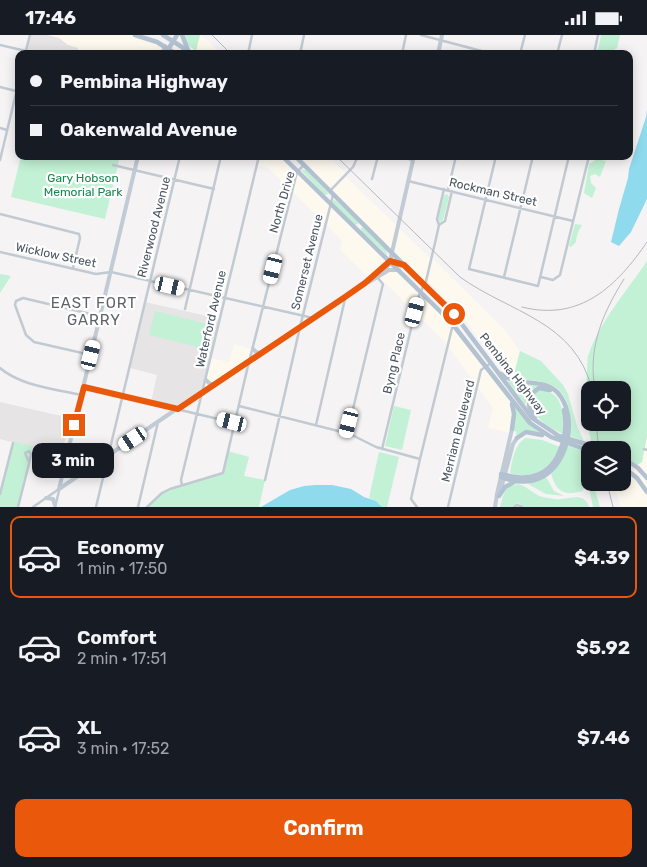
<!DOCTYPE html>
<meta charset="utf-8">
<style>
body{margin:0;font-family:Rubik,sans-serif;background:#242831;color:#f1f3f6;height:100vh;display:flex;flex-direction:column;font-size:19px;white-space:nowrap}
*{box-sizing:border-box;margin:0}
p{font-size:16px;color:#9ea1a6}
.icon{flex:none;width:28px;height:28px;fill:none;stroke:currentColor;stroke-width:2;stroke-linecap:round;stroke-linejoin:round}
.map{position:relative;height:472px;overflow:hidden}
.side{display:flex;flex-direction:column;background:#171b24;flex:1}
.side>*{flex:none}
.guide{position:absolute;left:15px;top:15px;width:618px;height:110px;border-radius:10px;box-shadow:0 2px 12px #0003;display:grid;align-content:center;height:110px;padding:0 15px;background:#171b24}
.fabs{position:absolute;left:581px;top:346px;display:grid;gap:10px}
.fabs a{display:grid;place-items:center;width:50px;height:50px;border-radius:10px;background:#171b24;box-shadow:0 2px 12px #0003;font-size:25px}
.end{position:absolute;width:22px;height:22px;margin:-11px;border:6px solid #ea580c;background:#fff;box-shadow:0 0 0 2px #fff}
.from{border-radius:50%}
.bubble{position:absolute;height:35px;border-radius:10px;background:#171b24;box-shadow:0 2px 12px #0003;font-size:16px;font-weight:700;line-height:35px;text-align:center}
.car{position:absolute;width:15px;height:30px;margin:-15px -8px;border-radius:6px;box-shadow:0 0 4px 1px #0007;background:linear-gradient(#fff 24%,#345 0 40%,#fff 0 76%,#345 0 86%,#fff 0)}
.guide b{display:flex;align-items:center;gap:18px;height:48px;font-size:19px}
.guide b+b{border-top:1px solid #363941}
.guide i{width:12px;height:12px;background:#f1f3f6}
ul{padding:9px 0 0;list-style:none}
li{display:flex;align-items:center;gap:15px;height:82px;margin:0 10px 8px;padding:0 5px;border:2px solid transparent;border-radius:10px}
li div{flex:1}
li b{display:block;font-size:19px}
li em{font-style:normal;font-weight:700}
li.on{border-color:#ea580c}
li>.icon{width:45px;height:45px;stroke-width:1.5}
.cta{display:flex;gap:10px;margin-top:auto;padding:10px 15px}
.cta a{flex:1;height:58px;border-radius:10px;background:#ea580c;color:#fff;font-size:20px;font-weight:700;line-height:58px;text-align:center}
.status{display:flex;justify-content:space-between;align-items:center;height:35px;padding:0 25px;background:#171b24;direction:ltr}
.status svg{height:14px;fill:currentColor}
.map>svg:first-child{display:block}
</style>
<div class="status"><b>17:46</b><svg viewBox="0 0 49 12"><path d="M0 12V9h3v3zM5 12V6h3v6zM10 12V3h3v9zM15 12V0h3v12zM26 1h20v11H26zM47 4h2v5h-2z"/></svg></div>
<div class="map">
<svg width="647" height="472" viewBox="0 0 647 472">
<rect width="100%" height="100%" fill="#f5f3f3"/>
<path fill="#fdf9ef" d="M47 0H135L165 11 162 19H77L78 13 68 10 59 3Z
M200 0H201L222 19H198L196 16Z
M257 121H282L390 226 370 244 340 215 342 205 268 133 257 130 259 124Z
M299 121H328L345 138 332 151 329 152Z
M345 141 431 224 425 250 330 156Z
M433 224 504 294 520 316 513 343 505 338 465 285 428 246Z
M396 232 453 289 509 363 513 372 511 398 488 393 493 373 445 307 386 249H383L379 244 382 239Z
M234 309 253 314 250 325 203 356 211 323 229 327Z
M647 401V472H621L613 448H622L623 431 630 437 642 427Z"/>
<path fill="#e6e4e5" d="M30 0H47L59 3 68 10 78 13 77 19H25Z
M145 267 220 284 203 356 178 374 151 368 157 340 130 333Z
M0 367 70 383 62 418 49 415 48 417 0 404Z"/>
<path fill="#c3f1d5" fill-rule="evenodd" d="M183 0H200L196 16 188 10Z
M601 0H620L617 13 607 19 598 15Z
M21 121H120L105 184 11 162Z
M597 124 606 126 600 142 595 139 590 141 591 148 596 153 592 163 584 158 589 129Z
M301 135H306L329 159 324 160Z
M447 159 449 162 443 185 440 187 438 184 444 160Z
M335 165 358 186V189L354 190 332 168V166Z
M575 189 582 190C579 194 576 202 576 207L571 212 569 211Z
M364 192 386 213 387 220 361 196V193Z
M647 226V401L642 427 637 430 623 420 622 415H610L592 409C585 383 585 366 587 340 587 334 587 327 588 321 600 286 627 256 647 226ZM590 355H622V388H590Z
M0 239 11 241 0 258Z
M155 276 208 289 202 313 149 300Z
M520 316 541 326 563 350 568 359 577 391 584 406 570 401C572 383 570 356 549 349 538 345 524 345 513 343Z
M507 346 517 349 542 351 531 356 525 370Z
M540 355C564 356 564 381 563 399 549 393 537 384 530 371L532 361Z
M509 363 520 377 551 402 528 397 517 403 516 397 512 394 513 372Z
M394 371 411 375 402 415 385 411Z
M526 403 542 405 560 412C548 435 536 445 510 438 512 426 515 408 526 403Z
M15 407 33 411 18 472H0V459L13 408Z
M567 410 588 418 587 420 590 434V448H593L600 472H593L587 443 584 444 585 452 582 456C563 462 556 455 551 439L556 433Z
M228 416 249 422 244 441 265 445 259 472H147L162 458 170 454 223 438Z
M379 417 399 422 387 472H382L376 466 369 463Z
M546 442 554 456 564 461 546 459 528 449Z
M518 449C527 451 534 460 543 462 545 463 551 463 554 464 567 466 584 455 589 472H523L518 468 512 472H500L503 461 507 452Z"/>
<path fill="#90daee" d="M647 75V164L631 197 619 211 611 207 619 174 628 143 629 134 646 82Z
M315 450H332L351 454 364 462 376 466 382 472H261L290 455 304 451Z"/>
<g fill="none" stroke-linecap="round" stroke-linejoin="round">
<path stroke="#c1cad2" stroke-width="2.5" d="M421 0 493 19
M0 10 26 16
M25 19 30 0
M248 19 252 0
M300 19 304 0
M402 19 406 0
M520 19 525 0
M557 19 562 0
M594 19 598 0
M0 52 16 56
M0 93 7 95
M396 121 413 125
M496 121 469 234 538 251 569 121
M0 125 19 46
M113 130 214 154
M372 144 378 121
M408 146 573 186
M448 155 456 121
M330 156 353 132 358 121
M0 179 79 199 80 203 73 233
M439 190 445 186 452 156
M0 217 96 239 111 237 313 283
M504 242 533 121
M541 242 553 245 560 240 589 121
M185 274 221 121
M91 320 34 307 26 300 15 270 16 266 23 263 99 281
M0 333C21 351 55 354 81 360
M84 352 235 388
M239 371 350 399 376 412 420 424 411 464 417 472
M316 390 345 264
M347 399 383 249 377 242
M382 414 415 277 419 260 426 246 435 208 439 190 437 184 444 154
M644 414 647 415
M420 424 453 289 458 284
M265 445 300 292 333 160
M182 450 181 445 259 121
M0 459 13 408
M18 472 30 425 31 419 29 416 25 418 29 427
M33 472 59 454
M55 472 59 456
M96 472 180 121
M138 472 158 387
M147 472 162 458 170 454 223 438 247 335 297 137 304 130
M448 472 481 335 491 328
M514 472 517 470 522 472"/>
<path stroke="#c1cbd6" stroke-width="4" d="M162 19 165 11
M438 19 442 0
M384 238 390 226 414 121
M369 247 389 235H399
M253 314 256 317 260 318
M206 345 210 349H214
M59 454 203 356 345 263 365 248 390 226
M59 454 138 121
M500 458 513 409 517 403
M46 463 53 464 55 470
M495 472 497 459 512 394"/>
<path stroke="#b3c2d1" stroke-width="4.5" d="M135 0 157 7 176 19
M163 0 182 12 190 19
M182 0 188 15
M169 13 177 0
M282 121 450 286 530 388 551 402 590 416
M295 121 458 284 532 383 559 401 606 415
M512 369 514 379 512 394
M535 382 529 371 530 360 539 353 550 355
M517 403 526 397 542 400
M622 422 638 433 647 443
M622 431 637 443 647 457
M501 439C510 441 520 444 529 442 559 438 569 400 564 375
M501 442C514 447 529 449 542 442 569 428 578 381 558 358 544 342 519 353 501 339
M499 461 505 452 514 447"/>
<path stroke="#b5b8bd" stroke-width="1" d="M212 0 231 19
M336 121 460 242C510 278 576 286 592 355
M522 272C580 287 617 251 647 207
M594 348C589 309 604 276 624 244
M596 388 599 415
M607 448 613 472"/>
</g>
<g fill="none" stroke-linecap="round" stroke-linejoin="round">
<path stroke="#ea580c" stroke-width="6" d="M74 390 84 352 178 374 345 262 365 248 390 226 404 230 454 279"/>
</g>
<g text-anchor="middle" stroke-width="4.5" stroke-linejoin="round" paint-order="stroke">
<g font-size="12" fill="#17864f" stroke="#fff">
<text x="83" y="147">Gary Hobson<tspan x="83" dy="14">Memorial Park</tspan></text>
</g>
<g font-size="12" fill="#4a5661" stroke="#fff">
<text transform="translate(493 157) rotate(13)" y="4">Rockman Street</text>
<text transform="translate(282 167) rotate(-74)" y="4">North Drive</text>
<text transform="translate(154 192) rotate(-76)" y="4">Riverwood Avenue</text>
<text transform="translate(56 220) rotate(12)" y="4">Wicklow Street</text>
<text transform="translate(307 227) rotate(-76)" y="4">Somerset Avenue</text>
<text transform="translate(211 284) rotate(-77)" y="4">Waterford Avenue</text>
<text transform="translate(394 328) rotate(-77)" y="4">Byng Place</text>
<text transform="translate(513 339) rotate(52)" y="4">Pembina Highway</text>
<text transform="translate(458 396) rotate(-76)" y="4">Merriam Boulevard</text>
</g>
<g font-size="15" letter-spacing="1" fill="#5f6368" stroke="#fff">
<text x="94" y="273">EAST FORT<tspan x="94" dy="17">GARRY</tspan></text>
</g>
</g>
</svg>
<div class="fabs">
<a><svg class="icon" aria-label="locate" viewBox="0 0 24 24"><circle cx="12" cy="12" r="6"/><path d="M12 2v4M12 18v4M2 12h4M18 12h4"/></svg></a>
<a><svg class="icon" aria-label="layers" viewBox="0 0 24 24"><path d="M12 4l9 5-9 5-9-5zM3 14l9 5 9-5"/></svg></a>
</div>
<i class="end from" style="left:454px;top:279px"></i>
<i class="end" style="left:74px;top:390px"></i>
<div class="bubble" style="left:32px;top:408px;width:82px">3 min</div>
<i class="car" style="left:273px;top:234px;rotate:194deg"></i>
<i class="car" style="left:170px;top:251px;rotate:103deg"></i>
<i class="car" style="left:415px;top:277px;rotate:15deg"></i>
<i class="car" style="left:91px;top:320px;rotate:14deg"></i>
<i class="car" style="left:232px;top:387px;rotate:284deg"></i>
<i class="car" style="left:349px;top:388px;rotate:194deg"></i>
<i class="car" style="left:133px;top:404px;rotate:236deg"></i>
<div class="guide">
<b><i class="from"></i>Pembina Highway</b>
<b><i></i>Oakenwald Avenue</b>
</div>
</div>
<section class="side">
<ul>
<li class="on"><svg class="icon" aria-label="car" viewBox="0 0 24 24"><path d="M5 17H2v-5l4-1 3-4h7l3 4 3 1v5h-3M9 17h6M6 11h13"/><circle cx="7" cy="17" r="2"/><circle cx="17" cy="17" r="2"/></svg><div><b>Economy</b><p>1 min · 17:50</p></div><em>$4.39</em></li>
<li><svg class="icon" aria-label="car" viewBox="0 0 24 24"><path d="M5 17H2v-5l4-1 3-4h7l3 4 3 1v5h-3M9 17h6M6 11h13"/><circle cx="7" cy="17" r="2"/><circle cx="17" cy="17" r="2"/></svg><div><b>Comfort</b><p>2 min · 17:51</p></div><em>$5.92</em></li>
<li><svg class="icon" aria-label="car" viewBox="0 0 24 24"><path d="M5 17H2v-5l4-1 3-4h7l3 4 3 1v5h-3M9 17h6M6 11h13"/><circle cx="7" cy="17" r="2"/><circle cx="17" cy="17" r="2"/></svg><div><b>XL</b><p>3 min · 17:52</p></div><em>$7.46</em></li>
</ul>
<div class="cta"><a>Confirm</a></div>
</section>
